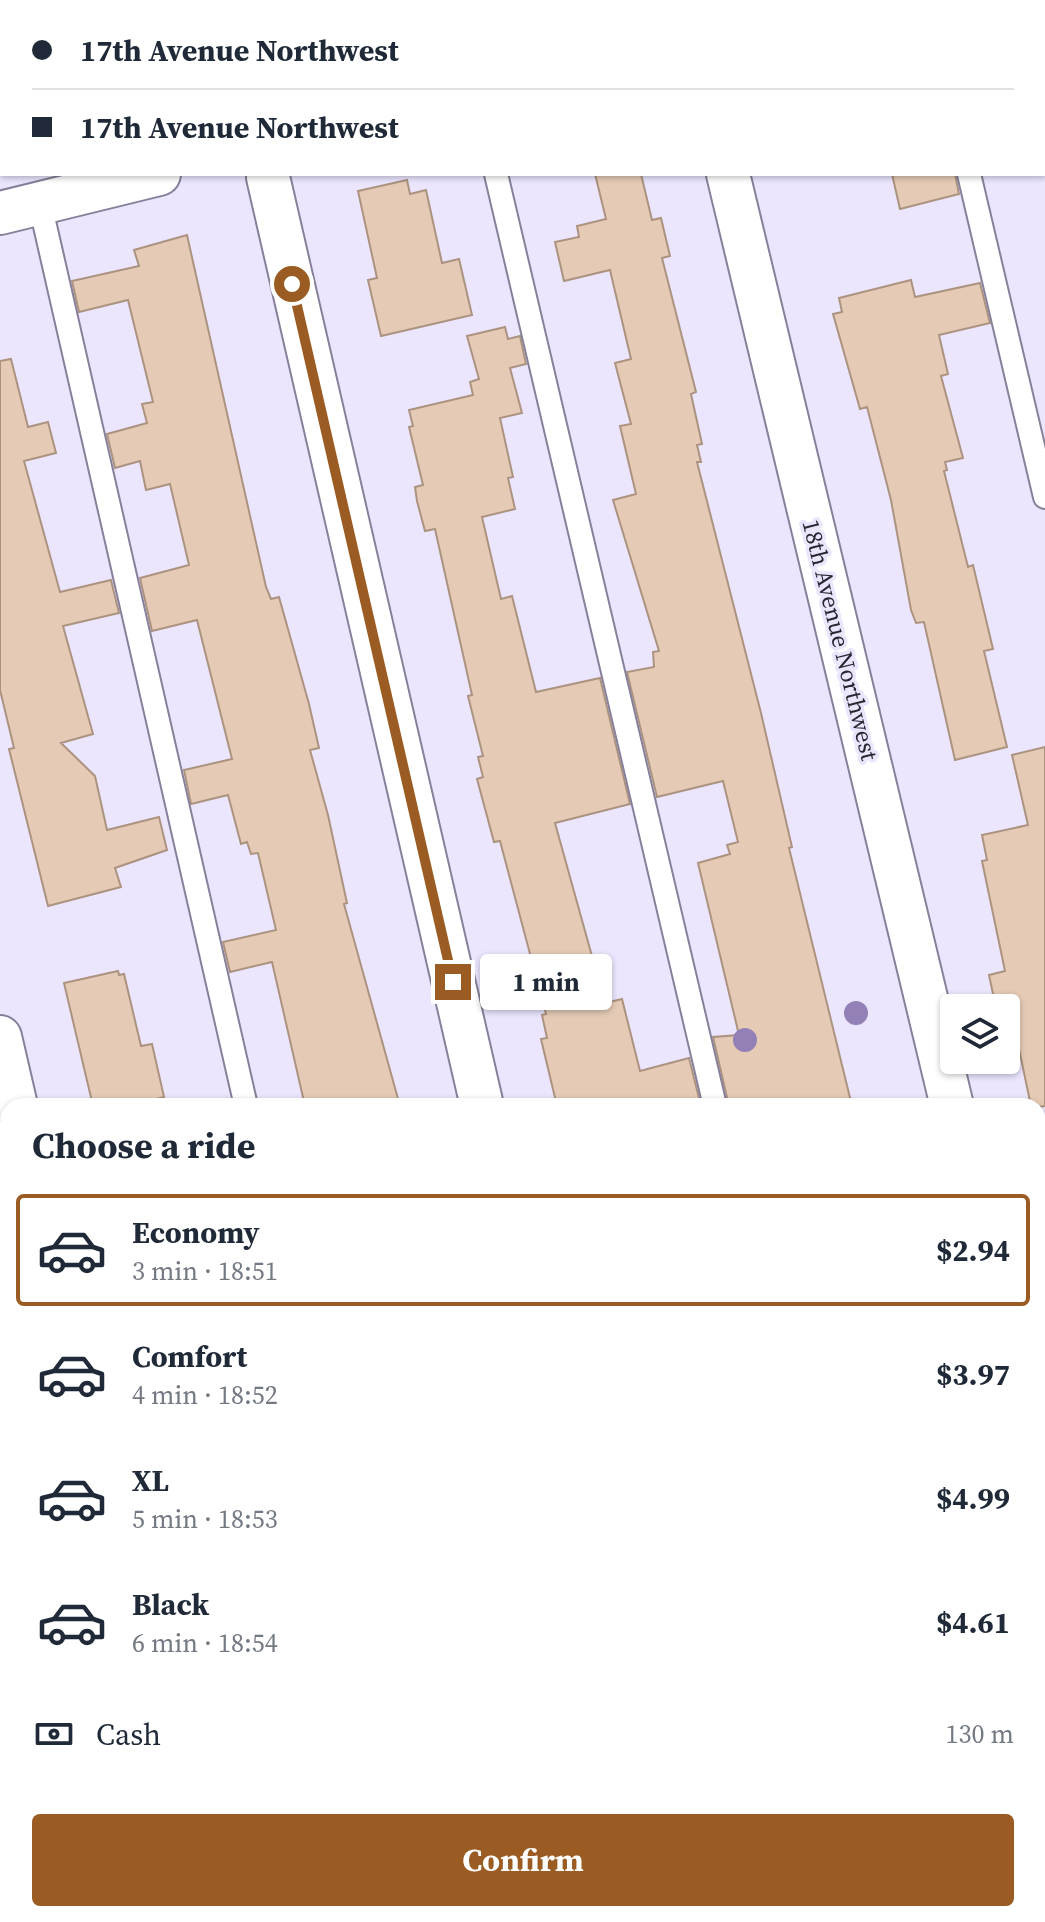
<!DOCTYPE html>
<meta charset="utf-8">
<style>
body{margin:0;font-family:"Source Serif 4",serif;background:#f6f6f7;color:#1f2937;height:100vh;display:flex;flex-direction:column;font-size:30px;white-space:nowrap}
*{box-sizing:border-box;margin:0}
p{font-size:26px;color:#747a83}
.icon{flex:none;width:44px;height:44px;fill:none;stroke:currentColor;stroke-width:2;stroke-linecap:round;stroke-linejoin:round}
.map{position:relative;flex:1;overflow:hidden}
.drawer{position:absolute;left:0px;top:1098px;width:1046px;height:824px;display:flex;flex-direction:column;background:#fff;border-radius:24px 24px 0 0;box-shadow:0 2px 6px #0004}
.drawer>*{flex:none}
.hud{position:absolute;left:0px;top:0px;width:1046px;height:176px;box-shadow:0 2px 6px #0004;display:grid;align-content:center;height:176px;padding:0 32px;background:#fff}
.controls{position:absolute;left:940px;top:994px;display:grid;gap:16px}
.controls a{display:grid;place-items:center;width:80px;height:80px;border-radius:8px;background:#fff;box-shadow:0 2px 6px #0004;font-size:40px}
.end{position:absolute;width:36px;height:36px;margin:-18px;border:10px solid #9a5c22;background:#fff;box-shadow:0 0 0 4px #fff}
.from{border-radius:50%}
.bubble{position:absolute;height:56px;border-radius:8px;background:#fff;box-shadow:0 2px 6px #0004;font-size:26px;font-weight:700;line-height:56px;text-align:center}
.hud b{display:flex;align-items:center;gap:28px;height:76px;font-size:30px}
.hud b+b{border-top:2px solid #e0e1e3}
.hud i{width:20px;height:20px;background:#1f2937}
ul{padding:0;list-style:none}
li{display:flex;align-items:center;gap:24px;height:112px;margin:0 16px 12px;padding:0 16px;border:4px solid transparent;border-radius:8px}
li div{flex:1}
li b{display:block;font-size:30px}
li em{font-style:normal;font-weight:700}
li.current{border-color:#9a5c22}
li>.icon{width:72px;height:72px;stroke-width:1.5}
h2{padding:0 32px;font-size:36px;line-height:96px}
.pay{display:flex;align-items:center;gap:20px;height:88px;padding:0 32px;font-size:30px}
.pay p{margin-inline-start:auto}
.action{display:flex;gap:16px;margin-top:auto;padding:16px 32px}
.action a{flex:1;height:92px;border-radius:8px;background:#9a5c22;color:#fff;font-size:32px;font-weight:700;line-height:92px;text-align:center}
.map>svg:first-child{display:block}
</style>
<div class="map">
<svg width="1045" height="1922" viewBox="0 0 1045 1922">
<rect width="100%" height="100%" fill="#ebe6fe"/>
<path fill="#e5cbb6" stroke="#ac9380" stroke-width="2" d="M595 174H641L652 220 661 218 670 256 662 258 696 392 691 394 702 444 697 445 701 462H697L761 713 792 847 789 848 852 1106H729L713 1037 739 1035 698 863 730 854 727 845 738 842 723 781 657 797 627 672 654 667 653 652 659 651 613 500 636 494 620 426 631 424 615 363 631 359 610 270 564 281 555 242 579 237 577 226 606 219Z
M892 174H955L959 194 900 209Z
M407 180 410 194 426 190 442 263 459 259 472 315 381 336 368 280 377 278 358 191Z
M187 235 266 587 271 599 279 597 309 704 319 748 310 750 328 815 347 903 344 904 400 1106H305L272 962 230 972 223 942 276 930 258 853 251 854 247 842 241 844 228 795 191 804 184 770 232 759 197 620 152 631 140 578 189 565 170 484 146 490 140 461 115 468 107 434 147 423 142 404 153 402 128 300 79 312 72 281 139 266 134 250Z
M911 280 915 297 980 283 990 323 939 335 948 374 941 376 963 458 945 462 947 470 944 471 968 567 973 565 993 649 984 651 1007 747 955 760 924 622 916 623 911 610 891 500 867 407 860 409 833 314 842 312 839 298Z
M505 327 508 339 520 336 526 364 510 368 522 413 500 418 513 477 508 478 515 509 482 517 501 599 512 596 536 692 600 678 630 804 555 823 605 1003 622 999 640 1071 689 1058 701 1106H557L541 1039 547 1038 542 1015 546 1014 500 841 494 842 477 779 483 777 478 757 483 756 468 696 472 695 435 529 425 531 417 501 415 487 423 485 409 427 413 426 409 410 473 395 470 382 479 379 467 336Z
M11 359 28 427 48 422 56 453 24 461 60 592 111 580 119 613 63 626 93 734 61 743 95 776 107 830 159 817 167 850 115 868 121 887 48 906 9 749 14 748 0 690V361Z
M1045 747V1106L1038 1107 1031 1106 1015 1030 1006 1033V1008H996L989 975 1005 971 982 861 987 860 982 835 1028 825 1012 755Z
M118 971 119 975 124 974 141 1046 152 1044 164 1097 129 1106H93L64 983Z"/>
<g fill="none" stroke-linecap="round" stroke-linejoin="round">
<g stroke="#87809b" stroke-width="26">
<path id="service" d="M496 174 715 1106
M969 174 1045 497
M40 204 246 1106
M436 1914 438 1922
M906 1914 908 1922"/>
</g>
<g stroke="#87809b" stroke-width="46">
<path id="minor" d="M228 0 229 2
M687 0V2
M903 2 912 0
M728 174 952 1106
M268 177 482 1106
M0 213 159 174
M0 1037 16 1106
M1038 1153 1045 1151
M0 1403 8 1402
M1038 1491 1045 1522
M204 1914 206 1922
M669 1914 671 1922"/>
</g>
<use href="#service" stroke="#fff" stroke-width="22"/>
<use href="#minor" stroke="#fff" stroke-width="42"/>
</g>
<g fill="#9280b7">
<circle cx="856" cy="1013" r="12"/>
<circle cx="745" cy="1040" r="12"/>
</g>
<g fill="none" stroke-linecap="round" stroke-linejoin="round">
<path stroke="#9a5c22" stroke-width="10" d="M292 284 453 982"/>
</g>
<g text-anchor="middle" stroke-width="7" stroke-linejoin="round" paint-order="stroke">
<g font-size="24" fill="#292732" stroke="#ebe6fe">
<text transform="translate(840 640) rotate(76)" y="8">18th Avenue Northwest</text>
</g>
</g>
</svg>
<div class="controls">
<a><svg class="icon" aria-label="layers" viewBox="0 0 24 24"><path d="M12 4l9 5-9 5-9-5zM3 14l9 5 9-5"/></svg></a>
</div>
<i class="end from" style="left:292px;top:284px"></i>
<i class="end" style="left:453px;top:982px"></i>
<div class="bubble" style="left:480px;top:954px;width:132px">1 min</div>
<div class="hud">
<b><i class="from"></i>17th Avenue Northwest</b>
<b><i></i>17th Avenue Northwest</b>
</div>
<section class="drawer">
<h2>Choose a ride</h2>
<ul>
<li class="current"><svg class="icon" aria-label="car" viewBox="0 0 24 24"><path d="M5 17H2v-5l4-1 3-4h7l3 4 3 1v5h-3M9 17h6M6 11h13"/><circle cx="7" cy="17" r="2"/><circle cx="17" cy="17" r="2"/></svg><div><b>Economy</b><p>3 min · 18:51</p></div><em>$2.94</em></li>
<li><svg class="icon" aria-label="car" viewBox="0 0 24 24"><path d="M5 17H2v-5l4-1 3-4h7l3 4 3 1v5h-3M9 17h6M6 11h13"/><circle cx="7" cy="17" r="2"/><circle cx="17" cy="17" r="2"/></svg><div><b>Comfort</b><p>4 min · 18:52</p></div><em>$3.97</em></li>
<li><svg class="icon" aria-label="car" viewBox="0 0 24 24"><path d="M5 17H2v-5l4-1 3-4h7l3 4 3 1v5h-3M9 17h6M6 11h13"/><circle cx="7" cy="17" r="2"/><circle cx="17" cy="17" r="2"/></svg><div><b>XL</b><p>5 min · 18:53</p></div><em>$4.99</em></li>
<li><svg class="icon" aria-label="car" viewBox="0 0 24 24"><path d="M5 17H2v-5l4-1 3-4h7l3 4 3 1v5h-3M9 17h6M6 11h13"/><circle cx="7" cy="17" r="2"/><circle cx="17" cy="17" r="2"/></svg><div><b>Black</b><p>6 min · 18:54</p></div><em>$4.61</em></li>
</ul>
<div class="pay"><svg class="icon" aria-label="cash" viewBox="0 0 24 24"><path d="M3 7h18v10H3z"/><circle cx="12" cy="12" r="2"/></svg>Cash<p>130 m</p></div>
<div class="action"><a>Confirm</a></div>
</section>
</div>
